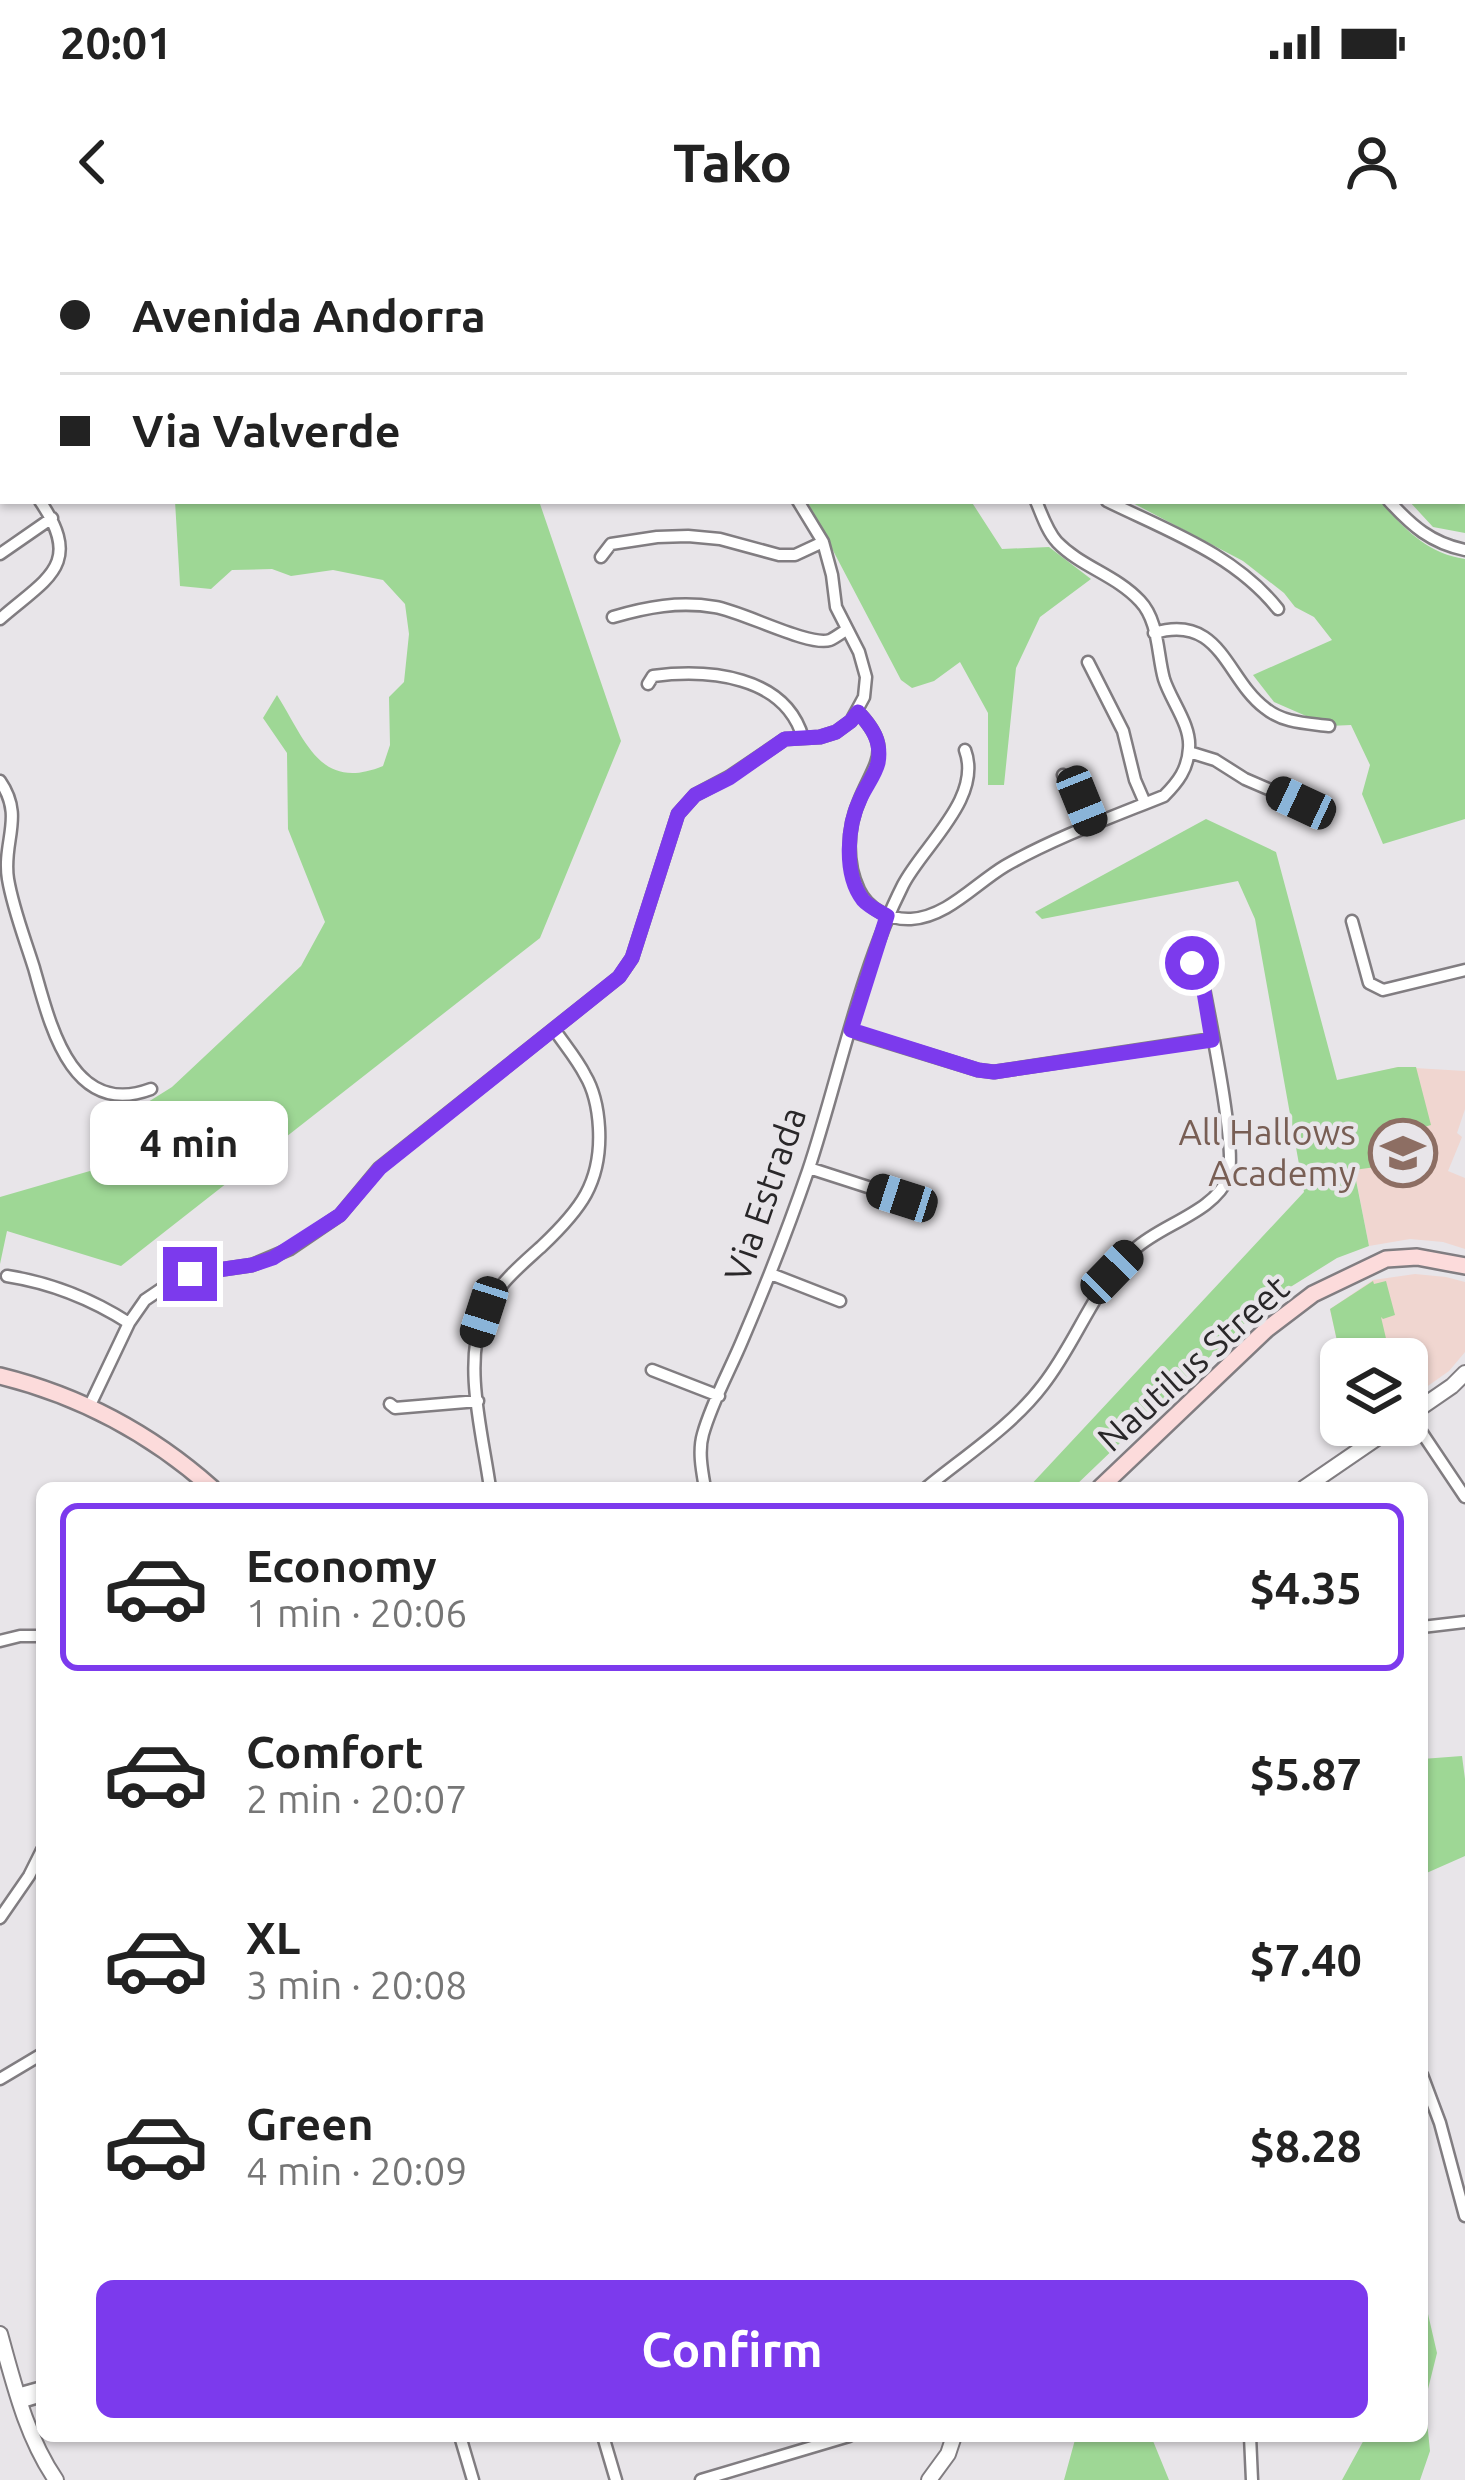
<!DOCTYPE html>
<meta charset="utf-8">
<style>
body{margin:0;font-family:Ubuntu,sans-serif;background:#f2f2f2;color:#222;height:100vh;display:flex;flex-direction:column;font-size:45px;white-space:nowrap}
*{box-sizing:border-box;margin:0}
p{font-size:39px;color:#767676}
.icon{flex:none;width:66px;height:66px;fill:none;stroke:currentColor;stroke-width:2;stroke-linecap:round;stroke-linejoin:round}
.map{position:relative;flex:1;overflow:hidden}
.drawer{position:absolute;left:36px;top:1242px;width:1392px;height:960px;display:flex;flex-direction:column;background:#fff;border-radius:18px;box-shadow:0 3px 9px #0004}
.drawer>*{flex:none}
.guide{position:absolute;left:0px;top:0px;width:1467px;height:264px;box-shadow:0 3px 9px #0004;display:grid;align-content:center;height:264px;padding:0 60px;background:#fff}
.controls{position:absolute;left:1320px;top:1098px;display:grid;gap:24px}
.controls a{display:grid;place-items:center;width:108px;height:108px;border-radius:18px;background:#fff;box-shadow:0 3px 9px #0004;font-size:60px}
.end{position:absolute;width:54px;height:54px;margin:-27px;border:15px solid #7c3aed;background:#fff;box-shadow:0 0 0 6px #fff}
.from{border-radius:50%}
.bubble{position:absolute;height:84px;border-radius:18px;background:#fff;box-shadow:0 3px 9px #0004;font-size:39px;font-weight:700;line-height:84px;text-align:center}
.car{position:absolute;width:36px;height:72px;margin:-36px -18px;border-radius:15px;box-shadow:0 0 9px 3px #0007;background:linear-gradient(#222 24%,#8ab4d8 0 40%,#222 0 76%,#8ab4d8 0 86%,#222 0)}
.guide b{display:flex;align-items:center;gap:42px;height:114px;font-size:45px}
.guide b+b{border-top:3px solid #e0e0e0}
.guide i{width:30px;height:30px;background:#222}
ul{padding:21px 0 0;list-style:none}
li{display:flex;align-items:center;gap:36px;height:168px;margin:0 24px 18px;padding:0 36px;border:6px solid transparent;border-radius:18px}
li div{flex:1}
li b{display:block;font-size:45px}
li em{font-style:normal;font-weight:700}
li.selected{border-color:#7c3aed}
li>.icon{width:108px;height:108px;stroke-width:1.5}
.button{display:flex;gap:24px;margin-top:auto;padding:24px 60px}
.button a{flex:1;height:138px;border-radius:18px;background:#7c3aed;color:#fff;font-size:48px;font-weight:700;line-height:138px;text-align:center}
.status{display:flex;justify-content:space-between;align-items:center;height:84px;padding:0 60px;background:#fff;direction:ltr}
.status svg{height:33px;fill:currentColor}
header{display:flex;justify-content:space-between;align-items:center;height:156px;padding:0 60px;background:#fff;font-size:54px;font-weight:700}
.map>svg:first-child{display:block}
</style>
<div class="status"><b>20:01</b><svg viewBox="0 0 49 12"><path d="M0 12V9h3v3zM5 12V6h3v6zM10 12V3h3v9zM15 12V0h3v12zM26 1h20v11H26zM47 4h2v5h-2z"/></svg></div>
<header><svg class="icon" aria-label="back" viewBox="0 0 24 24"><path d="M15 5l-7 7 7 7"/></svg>Tako<svg class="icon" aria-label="person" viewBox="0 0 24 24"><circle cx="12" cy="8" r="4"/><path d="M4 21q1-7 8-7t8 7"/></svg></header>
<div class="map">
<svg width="1465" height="2240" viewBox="0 0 1465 2240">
<rect width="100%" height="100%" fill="#e8e5e9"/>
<path fill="#f0d6d0" d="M1398 827 1465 831V869L1457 893 1462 897 1448 931 1465 938V1009L1443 1002 1410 999 1369 1006 1337 841Z
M1415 1034 1446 1037 1465 1042V1112L1449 1131 1408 1160 1407 1119H1392L1387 1108 1369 1119H1341L1330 1069 1373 1040Z"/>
<path fill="#9ed795" d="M1464 90 1465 91V293L1433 287 1409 261H1464Z
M175 261H539L621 501 540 698 121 1026 7 991 0 1024V957L121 922 116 882 172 847 301 726 325 682 288 589 287 513 263 478 277 455C306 501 320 552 383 526L390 505 389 457 404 442 409 394 405 364 383 340 333 330 291 336 272 329 232 330 211 349 180 346Z
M807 261H971L1002 309 1049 307 1091 339 1040 377 1016 428 1004 545H988V473L960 422 934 441 912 448 901 440Z
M1129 261H1380C1405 289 1426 313 1465 319V579L1383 604 1362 554 1370 525 1351 485 1329 486 1274 462 1253 435 1332 400 1314 377 1295 367 1284 353 1243 321Z
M1206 579 1276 612 1337 840 1398 827H1416L1431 885 1398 895 1383 926 1354 930 1369 1006 1337 1018 1268 1061 1073 1248H1028L1304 952 1255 679 1238 641 1042 679 1035 672Z
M1373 1041 1374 1044 1386 1041 1395 1075 1383 1079 1381 1077 1388 1107 1369 1119H1341L1330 1069Z
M1462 1516 1465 1539V1616L1422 1635V1519Z
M1422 2048 1437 2113 1425 2161 1430 2211 1420 2240H1342L1366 2196H1422Z
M1076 2196H1151L1169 2240H1064Z"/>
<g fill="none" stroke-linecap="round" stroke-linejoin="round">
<g stroke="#817d81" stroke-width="15">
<path id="minor" d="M17 0 18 3
M405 0 406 3
M619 0 627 3
M824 0 826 3
M1043 0 1046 3
M96 3V0
M727 3 728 0
M0 168 3 169
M0 251H3
M1107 261C1168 291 1234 314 1278 369
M1389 261C1412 286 1431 303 1465 310
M0 314 52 278
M601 317 611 304 657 297 688 296 720 299 779 315H795L823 302
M613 377C647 367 679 361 715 367 742 371 809 407 830 400 833 399 843 392 846 390
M0 379C47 338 84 325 40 261
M1154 393C1221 373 1226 439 1265 468 1283 483 1306 483 1329 486
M1088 422 1123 491 1135 540 1145 563
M648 444 653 436C708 429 785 435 803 498
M858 472C894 510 875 521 859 561 847 589 846 623 859 650 868 669 889 680 911 679 947 677 975 644 1005 626 1054 598 1112 577 1164 556 1178 542 1188 529 1189 508 1191 485 1171 461 1164 439 1157 414 1159 381 1140 361 1116 335 1081 327 1057 302 1047 291 1042 275 1036 261
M1189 512 1215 520 1245 539 1301 563
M1063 535 1082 561 1092 586
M0 541C25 577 2 601 8 639 13 669 25 699 34 728 50 784 71 879 151 849
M1352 681 1369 743 1383 750 1465 730
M851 791 978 830 994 832 1212 799
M809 928 902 958 906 964
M771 1034 840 1061
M7 1036C52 1043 90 1058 129 1083
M652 1130 719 1156
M390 1164 395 1168 478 1161
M90 1165 129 1083 145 1060 173 1041 190 1034 252 1025 290 1009 340 975 379 928 619 737 632 718 678 574 695 555 729 537 785 499 820 497 836 492 851 481 864 457 866 437 859 412 836 367 832 335 823 302 798 261
M1410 1175 1465 1257
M1360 1185 1365 1206
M490 1248C483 1196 463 1125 483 1076 495 1046 519 1027 542 1006 580 970 602 943 599 888 598 870 594 850 585 835 577 819 564 804 554 789
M705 1248C702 1231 698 1211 703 1194 712 1162 729 1132 742 1101 766 1045 788 989 808 931 839 838 859 732 903 645 923 606 983 558 965 510
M926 1248C965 1216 1012 1186 1043 1145 1077 1102 1095 1044 1135 1009 1160 985 1215 972 1228 937 1238 910 1207 766 1200 728L1192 723
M1422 1387 1465 1382
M0 1401 20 1396H42
M0 1678 29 1636 42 1610
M1422 1835 1440 1883 1465 1976
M0 1839 42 1814
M17 2154 42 2147
M19 2163 42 2156
M460 2196 473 2240
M603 2196 616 2240
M1250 2196 1252 2240
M701 2240 849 2196"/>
</g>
<g stroke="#817d81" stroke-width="18">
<path id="tertiary" d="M1416 0 1417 3
M1464 88 1465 89
M1407 1177 1452 1146 1465 1133
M1304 1248 1396 1185
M0 2094C14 2144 26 2196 56 2240
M929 2240 948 2214 954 2196"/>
</g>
<g stroke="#817d81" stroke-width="20">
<path id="secondary" d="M0 1136C81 1156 150 1193 212 1248
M1100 1248 1267 1089 1313 1054 1386 1019 1417 1017 1465 1026"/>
</g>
<use href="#minor" stroke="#fff" stroke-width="10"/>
<use href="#tertiary" stroke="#fff" stroke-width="14"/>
<use href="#secondary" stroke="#fcdbdb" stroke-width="15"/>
</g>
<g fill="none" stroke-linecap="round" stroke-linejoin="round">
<path stroke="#7c3aed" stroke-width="15" d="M190 1034 252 1025 273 1018 340 975 380 928 619 737 632 718 678 574 695 555 729 538 785 499 820 497 836 492 851 481 858 472C872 487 882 501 878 523 875 535 866 546 861 557 847 585 843 634 863 660 868 666 880 672 887 676L851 790 978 830 994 832 1212 800 1200 728 1192 723"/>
</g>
<defs>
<g id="school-ring" transform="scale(3.45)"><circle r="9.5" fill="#e8e5e9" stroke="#8d6e63" stroke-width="1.5"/><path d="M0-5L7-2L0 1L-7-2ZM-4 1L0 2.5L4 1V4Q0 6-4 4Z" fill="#8d6e63"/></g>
</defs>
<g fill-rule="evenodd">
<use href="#school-ring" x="1403" y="913"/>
</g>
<g text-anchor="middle" stroke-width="9" stroke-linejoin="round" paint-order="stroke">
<g font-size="36" fill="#785e54" stroke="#e8e5e9" text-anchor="end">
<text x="1356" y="905">All Hallows<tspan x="1356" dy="41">Academy</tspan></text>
</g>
<g font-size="36" fill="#292729" stroke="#e8e5e9">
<text transform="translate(765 954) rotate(-71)" y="13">Via Estrada</text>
<text transform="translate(1193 1123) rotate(-42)" y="13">Nautilus Street</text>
</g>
</g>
</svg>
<div class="controls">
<a><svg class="icon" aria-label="layers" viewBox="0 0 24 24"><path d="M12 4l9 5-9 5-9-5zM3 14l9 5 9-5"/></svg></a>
</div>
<i class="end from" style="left:1192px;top:723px"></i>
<i class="end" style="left:190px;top:1034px"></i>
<div class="bubble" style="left:90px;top:861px;width:198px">4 min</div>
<i class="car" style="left:1082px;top:561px;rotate:158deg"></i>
<i class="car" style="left:1301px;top:563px;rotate:295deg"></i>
<i class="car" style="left:902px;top:958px;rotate:288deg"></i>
<i class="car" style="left:1112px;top:1032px;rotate:44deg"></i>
<i class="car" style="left:484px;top:1072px;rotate:198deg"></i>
<div class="guide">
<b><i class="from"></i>Avenida Andorra</b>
<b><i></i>Via Valverde</b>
</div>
<section class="drawer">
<ul>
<li class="selected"><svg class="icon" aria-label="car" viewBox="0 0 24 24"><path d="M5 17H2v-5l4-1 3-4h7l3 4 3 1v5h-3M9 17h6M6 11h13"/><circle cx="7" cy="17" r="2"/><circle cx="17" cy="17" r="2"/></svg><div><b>Economy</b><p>1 min · 20:06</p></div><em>$4.35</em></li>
<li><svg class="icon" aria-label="car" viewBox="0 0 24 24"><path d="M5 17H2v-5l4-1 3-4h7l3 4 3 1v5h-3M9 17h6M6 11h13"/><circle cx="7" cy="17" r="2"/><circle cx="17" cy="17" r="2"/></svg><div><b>Comfort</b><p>2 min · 20:07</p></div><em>$5.87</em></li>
<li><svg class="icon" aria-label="car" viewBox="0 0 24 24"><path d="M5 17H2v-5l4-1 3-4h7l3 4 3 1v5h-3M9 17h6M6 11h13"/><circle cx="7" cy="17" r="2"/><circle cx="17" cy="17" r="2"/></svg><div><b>XL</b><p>3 min · 20:08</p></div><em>$7.40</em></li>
<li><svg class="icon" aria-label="car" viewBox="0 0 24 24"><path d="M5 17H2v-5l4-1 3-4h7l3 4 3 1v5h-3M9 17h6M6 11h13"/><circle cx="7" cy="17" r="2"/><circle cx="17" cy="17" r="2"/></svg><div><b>Green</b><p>4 min · 20:09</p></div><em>$8.28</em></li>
</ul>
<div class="button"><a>Confirm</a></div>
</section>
</div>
